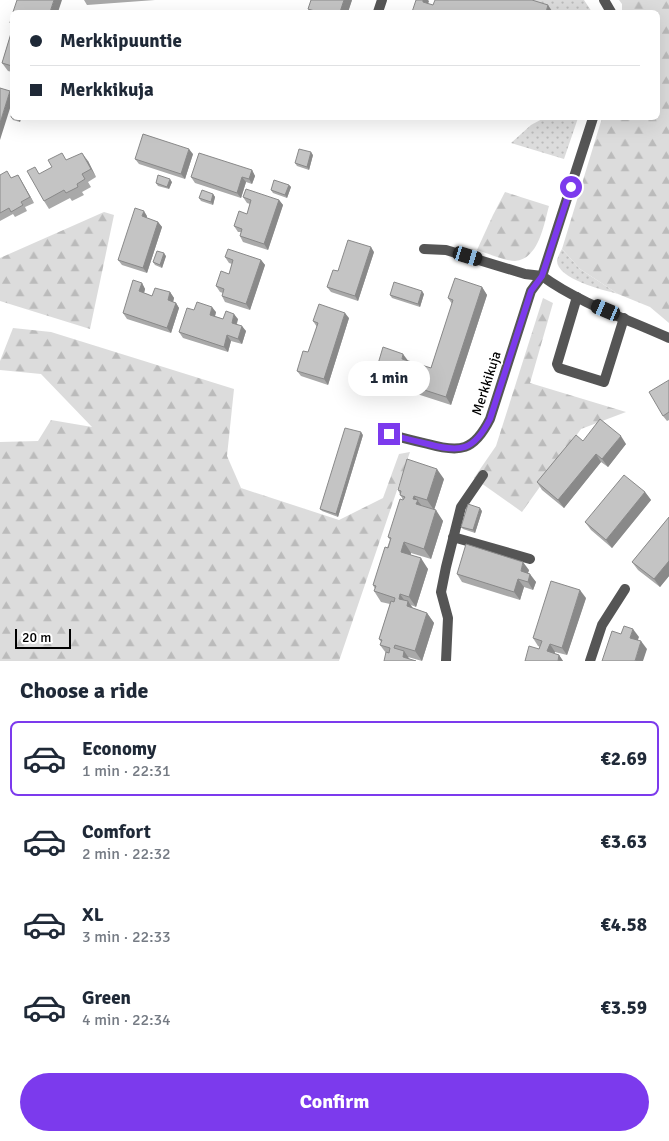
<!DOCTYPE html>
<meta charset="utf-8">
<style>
body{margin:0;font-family:Signika,sans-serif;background:#f6f6f7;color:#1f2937;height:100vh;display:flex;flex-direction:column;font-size:19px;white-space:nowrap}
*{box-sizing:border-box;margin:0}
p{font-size:16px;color:#747a83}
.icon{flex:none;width:28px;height:28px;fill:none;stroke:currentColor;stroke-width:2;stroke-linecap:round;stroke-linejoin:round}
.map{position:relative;height:661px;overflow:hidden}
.side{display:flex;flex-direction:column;background:#fff;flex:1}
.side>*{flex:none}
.guide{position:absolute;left:10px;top:10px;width:650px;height:110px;border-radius:8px;box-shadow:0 5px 20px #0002;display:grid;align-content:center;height:110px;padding:0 20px;background:#fff}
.scale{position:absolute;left:15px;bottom:12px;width:56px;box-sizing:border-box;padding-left:5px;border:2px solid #000;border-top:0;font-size:14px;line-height:18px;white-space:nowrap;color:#000;-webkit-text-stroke:4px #fff;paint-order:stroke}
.end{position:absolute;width:22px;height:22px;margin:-11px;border:6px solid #7c3aed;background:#fff;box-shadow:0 0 0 2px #fff}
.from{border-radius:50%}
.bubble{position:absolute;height:35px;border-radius:18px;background:#fff;box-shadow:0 5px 20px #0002;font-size:16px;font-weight:800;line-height:35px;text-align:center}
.car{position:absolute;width:15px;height:30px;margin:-15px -8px;border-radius:6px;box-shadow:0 0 4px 1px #0007;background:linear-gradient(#222 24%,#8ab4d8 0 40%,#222 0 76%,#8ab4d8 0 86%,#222 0)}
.guide b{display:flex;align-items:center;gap:18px;height:48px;font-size:19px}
.guide b+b{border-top:1px solid #e0e1e3}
.guide i{width:12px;height:12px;background:#1f2937}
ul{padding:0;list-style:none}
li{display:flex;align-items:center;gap:15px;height:75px;margin:0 10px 8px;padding:0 10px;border:2px solid transparent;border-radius:8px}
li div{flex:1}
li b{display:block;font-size:19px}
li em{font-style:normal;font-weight:800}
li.active{border-color:#7c3aed}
li>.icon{width:45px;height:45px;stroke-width:1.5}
h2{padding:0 20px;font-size:22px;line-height:60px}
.cta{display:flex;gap:10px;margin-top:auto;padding:10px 20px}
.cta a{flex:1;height:58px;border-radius:30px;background:#7c3aed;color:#fff;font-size:20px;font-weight:800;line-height:58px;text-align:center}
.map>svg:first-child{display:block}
</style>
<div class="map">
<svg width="669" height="661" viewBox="0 0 669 661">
<defs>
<pattern id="grass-dots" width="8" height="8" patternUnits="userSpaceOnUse" patternTransform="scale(1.25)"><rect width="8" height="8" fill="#dcdcdc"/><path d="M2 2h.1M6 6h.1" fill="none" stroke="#bbb" stroke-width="1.8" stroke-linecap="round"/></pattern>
<pattern id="forest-firs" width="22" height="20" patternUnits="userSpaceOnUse" patternTransform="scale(1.25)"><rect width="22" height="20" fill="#dcdcdc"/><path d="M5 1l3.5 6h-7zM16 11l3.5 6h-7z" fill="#bbb"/></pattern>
</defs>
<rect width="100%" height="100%" fill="#fff"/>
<path fill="url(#grass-dots)" d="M518 0H584L592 12H552V11Z
M544 118H578L564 159 511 143 531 125Z
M562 249 580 269 618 294C603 290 556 279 557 260 558 257 560 252 562 249Z"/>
<path fill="url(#forest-firs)" d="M619 0H669V323L650 307 618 294 580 269 562 249 602 118H658V12H622V4Z
M505 192 549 206C544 224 539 259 515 261 505 261 487 253 477 250L493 215Z
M104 212 114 215 90 329 0 301V258Z
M543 298 553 303 530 383 626 412 581 429 522 512 474 478 496 446Z
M13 328 51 332 234 389 227 456 241 488 339 520 383 498 399 454 410 452 339 661H0V442L38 441 51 420 92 427 41 374 0 370V361Z"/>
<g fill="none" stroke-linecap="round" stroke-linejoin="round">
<path stroke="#555" stroke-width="10" d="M577 297 557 364 559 368 604 382 624 318
M453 537 530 559
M446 661 448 618 441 592 446 567 461 507 483 475
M590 661 602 625 625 589"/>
<path stroke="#555" stroke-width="10" d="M378 12 382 0
M424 249 446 250 525 274 542 276
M389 434C402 438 415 441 428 444 460 453 474 451 490 419L531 291 542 276"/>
<path stroke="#555" stroke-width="10" d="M604 0 611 12
M593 118 542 276C579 303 627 319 669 338"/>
</g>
<path fill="#a9a9a9" d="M84 0H155L87 5Z
M352 0 348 12H310L308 9Z
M12 30V72L8 71 2 63Z
M11 117 12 118H21L20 122 13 120Z
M193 154 185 179 139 164 135 159Z
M313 155 309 170 297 166 295 163Z
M67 160 88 161 96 177 88 182 91 187 82 192 84 195 72 201 70 198 49 209 44 201Z
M252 170 255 176 252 184 246 182 241 198 195 183 191 177Z
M0 175 11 178 18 175 34 203 25 207 27 211 15 217 13 214 0 221Z
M172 182 169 189 158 186 156 183Z
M289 185 291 187 287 198 273 193 271 190Z
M213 194 215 197 213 205 201 201 199 198Z
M243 197 279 200 283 205 268 250 243 242 240 236 241 232H238L234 226 247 214 250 204 247 203Z
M147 216V218L158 222 162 227 147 273 122 265 118 260Z
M374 252 358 301 331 292 327 287 338 271Z
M166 256 162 268 155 265 153 262Z
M225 257 261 260 265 265 250 310 225 302 222 296 223 293 220 292 216 286 229 274 232 264 229 263Z
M142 283 145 289 144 293 152 296 170 292 174 298 173 302 176 303 179 308 171 333 127 319 123 313Z
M482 287 487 295 451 405 380 382 375 374 409 361 431 368 452 304 448 298Z
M424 294 420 307 392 298 390 295Z
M194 310 216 312 215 316 223 319H238L237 324 246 331 242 344 231 341 228 352 183 338 179 332Z
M349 318 328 385 301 376 297 371 308 352 317 327 313 321Z
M669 380V420L667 421 663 416Z
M363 435 338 517 322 511 320 509Z
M583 441 626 444 608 467 601 462 564 508 542 490 537 482Z
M444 479 434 510 443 521 431 559 411 553V555L428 569 416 607 411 605 413 608 427 613 434 623 422 661 408 657 386 653 380 645 381 642 379 639 390 604 381 602 374 591 375 589 373 585 390 540 388 537 403 500 398 490Z
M645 492 651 500 612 548 591 530 585 522Z
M482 511 475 533 463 529 461 527Z
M669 517V576L660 587 638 570 632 562Z
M529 570 528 573 536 582 533 590 524 587 520 600 462 582 457 574Z
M586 598 567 655 555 652 554 654 559 655 563 661H525L539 649 540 647 538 646 533 638Z"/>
<path fill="#898989" d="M54 0H62L58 12H50Z
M344 0H352L348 12H340Z
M423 0H428L429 1 427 7 423 2Z
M548 5 552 11V12H546Z
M10 91 12 94V102L0 140V123Z
M18 118H21L20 122 18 120Z
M189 149 193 154 185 179 181 174Z
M311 152 313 155 309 170 307 167Z
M82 153 88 161 96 177 91 169Z
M252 170 255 176 252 184 249 179Z
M18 175 21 180 34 203 30 197Z
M242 177 246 182 241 198 237 193Z
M170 179 172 182 169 189 167 187Z
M289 185 291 187 287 198 285 195Z
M213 194 215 197 213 205 211 202Z
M279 200 283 205 268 250 264 244Z
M144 211 147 216 146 222 142 216Z
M158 222 162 227 147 273 143 268Z
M371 247 374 252 358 301 355 296Z
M164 253 166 256 162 268 160 265Z
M261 260 265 265 250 310 246 304Z
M142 283 145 289 143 297 139 291Z
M482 287 487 295 451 405 446 397Z
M422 291 424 294 420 307 418 304Z
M170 292 174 298 172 306 168 300Z
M176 303 179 308 171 333 167 328Z
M212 307 216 312 214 320 210 315Z
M345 313 349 318 328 385 324 379Z
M234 314 238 319 235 328 232 323Z
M242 326 246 331 242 344 238 339Z
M227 335 231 341 228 352 224 347Z
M403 354 409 362 402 359Z
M361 432 363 435 338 517 336 514Z
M621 436 626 444 608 467 602 459Z
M596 454 601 462 564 508 558 500Z
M437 469 444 479 434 510 427 500Z
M645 492 651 500 612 548 606 540Z
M414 496 425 510 423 514 413 499Z
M480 508 482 511 475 533 473 530Z
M436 510 443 521 431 559 424 549Z
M404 542 411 553 408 562 401 552Z
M421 558 428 569 416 607 409 597Z
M669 561V576L660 587 654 579Z
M523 562 529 570 526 579 521 571Z
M530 574 536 582 533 590 528 582Z
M518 579 524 587 520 600 514 592Z
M580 590 586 598 567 655 562 648Z
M400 594 407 604 399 599Z
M408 601 415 612 407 606Z
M427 613 434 623 422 661 415 651Z
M633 629 639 637 636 645 630 638Z
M641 641 647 649 643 661H635Z
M550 644 555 652 552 659 547 651Z
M404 651 411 661 403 657Z
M559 655 563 661H558Z"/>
<path fill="#c4c4c4" stroke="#898989" d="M17 0H54L50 12H13Z
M311 0H344L340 12H318L308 9Z
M416 0H423V2L433 5 435 0H532L548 5 546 12H412Z
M12 14V24L10 23Z
M12 30V66L2 63Z
M0 88 10 91 0 123Z
M12 113V118H18V120L11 117Z
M143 134 189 149 181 174 135 159Z
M299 149 311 152 307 167 295 163Z
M62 153 66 160 82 153 91 169 82 174 85 179 77 184 78 187 66 193 64 190 44 201 27 171 35 167 39 174 52 167 48 160Z
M199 153 252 170 249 179 242 177 237 193 191 177Z
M7 171 11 178 18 175 30 197 21 202 23 205 11 212 9 208 0 213V175Z
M158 175 170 179 167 187 156 183Z
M274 180 289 185 285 195 271 190Z
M246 189 279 200 264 244 240 236 242 229 234 226 239 211 247 214 251 200 243 197Z
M202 190 213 194 211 202 199 198Z
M135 208 144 211 142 216 158 222 143 268 118 260Z
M348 240 371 247 355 296 327 287 333 270 338 271Z
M228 249 261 260 246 304 222 296 224 289 216 286 221 271 229 274 233 260 225 257Z
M157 251 164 253 160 265 153 262Z
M455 278 482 287 446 397 375 374 383 347 403 354 402 359 431 368 453 300 448 298Z
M133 280 142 283 139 291 152 296 155 288 170 292 168 300 176 303 167 328 123 313Z
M394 282 422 291 418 304 390 295Z
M197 302 212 307 210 315 223 319 226 311 234 314 232 323 242 326 238 339 227 335 224 347 179 332 187 308 194 310Z
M319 304 345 313 324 379 297 371 303 351 308 352 318 323 313 321Z
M669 380V412L663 416 649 392Z
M600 419 621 436 602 459 596 454 558 500 537 482 576 435 583 441Z
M345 428 361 432 336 514 320 509Z
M407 459 437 469 427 500 414 496 413 499 418 500 416 504 436 510 424 549 404 542 401 552 421 558 409 597 400 594 399 599 408 601 407 606 427 613 415 651 395 645 394 648 404 651 403 657 416 661H384L386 652 389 653 390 648 380 645 382 640 379 639 391 601 394 602 395 598 374 591 376 586 373 585 385 547 388 548 391 538 388 537 400 499 403 500 405 497 400 495 401 491 398 490Z
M624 475 645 492 606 540 585 522Z
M468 504 480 508 473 530 461 527Z
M669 517V561L654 579 632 562Z
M466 544 523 562 521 571 530 574 528 582 518 579 514 592 457 574Z
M551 581 580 590 562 648 550 644 547 651 559 655 558 661H525L529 646 539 649 542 641 533 638Z
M624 626 633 629 630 638 641 641 635 661H602L612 631 621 634Z"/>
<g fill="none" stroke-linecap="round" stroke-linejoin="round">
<path stroke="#7c3aed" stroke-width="6" d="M389 434C402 438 415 441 428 444 460 453 474 451 490 419L531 291 542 276 571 187"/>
</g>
<g text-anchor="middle" stroke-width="4" stroke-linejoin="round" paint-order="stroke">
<g font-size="14" fill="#000" stroke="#fff">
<text transform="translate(486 383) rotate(-72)" y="5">Merkkikuja</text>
</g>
</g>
</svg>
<div class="scale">20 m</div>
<i class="end from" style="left:571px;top:187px"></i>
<i class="end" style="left:389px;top:434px"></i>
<div class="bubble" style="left:348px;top:361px;width:82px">1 min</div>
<i class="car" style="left:468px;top:256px;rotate:107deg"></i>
<i class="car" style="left:606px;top:310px;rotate:293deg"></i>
<div class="guide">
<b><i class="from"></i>Merkkipuuntie</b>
<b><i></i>Merkkikuja</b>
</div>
</div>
<section class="side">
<h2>Choose a ride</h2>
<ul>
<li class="active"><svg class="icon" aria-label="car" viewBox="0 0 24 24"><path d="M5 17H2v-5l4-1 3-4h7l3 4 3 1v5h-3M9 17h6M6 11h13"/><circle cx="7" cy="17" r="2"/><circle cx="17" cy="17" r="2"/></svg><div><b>Economy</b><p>1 min · 22:31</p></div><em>€2.69</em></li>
<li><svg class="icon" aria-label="car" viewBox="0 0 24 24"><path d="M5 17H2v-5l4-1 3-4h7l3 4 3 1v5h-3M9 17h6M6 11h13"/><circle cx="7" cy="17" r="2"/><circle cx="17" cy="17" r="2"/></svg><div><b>Comfort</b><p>2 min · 22:32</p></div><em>€3.63</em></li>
<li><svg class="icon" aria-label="car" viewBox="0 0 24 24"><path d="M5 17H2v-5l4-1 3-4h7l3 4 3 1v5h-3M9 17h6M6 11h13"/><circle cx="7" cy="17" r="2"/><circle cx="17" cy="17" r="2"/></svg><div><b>XL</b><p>3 min · 22:33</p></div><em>€4.58</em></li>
<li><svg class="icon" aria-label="car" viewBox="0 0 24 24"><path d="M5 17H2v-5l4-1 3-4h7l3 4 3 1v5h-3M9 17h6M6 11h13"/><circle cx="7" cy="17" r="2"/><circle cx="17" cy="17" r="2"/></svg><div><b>Green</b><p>4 min · 22:34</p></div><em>€3.59</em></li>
</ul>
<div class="cta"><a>Confirm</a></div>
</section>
